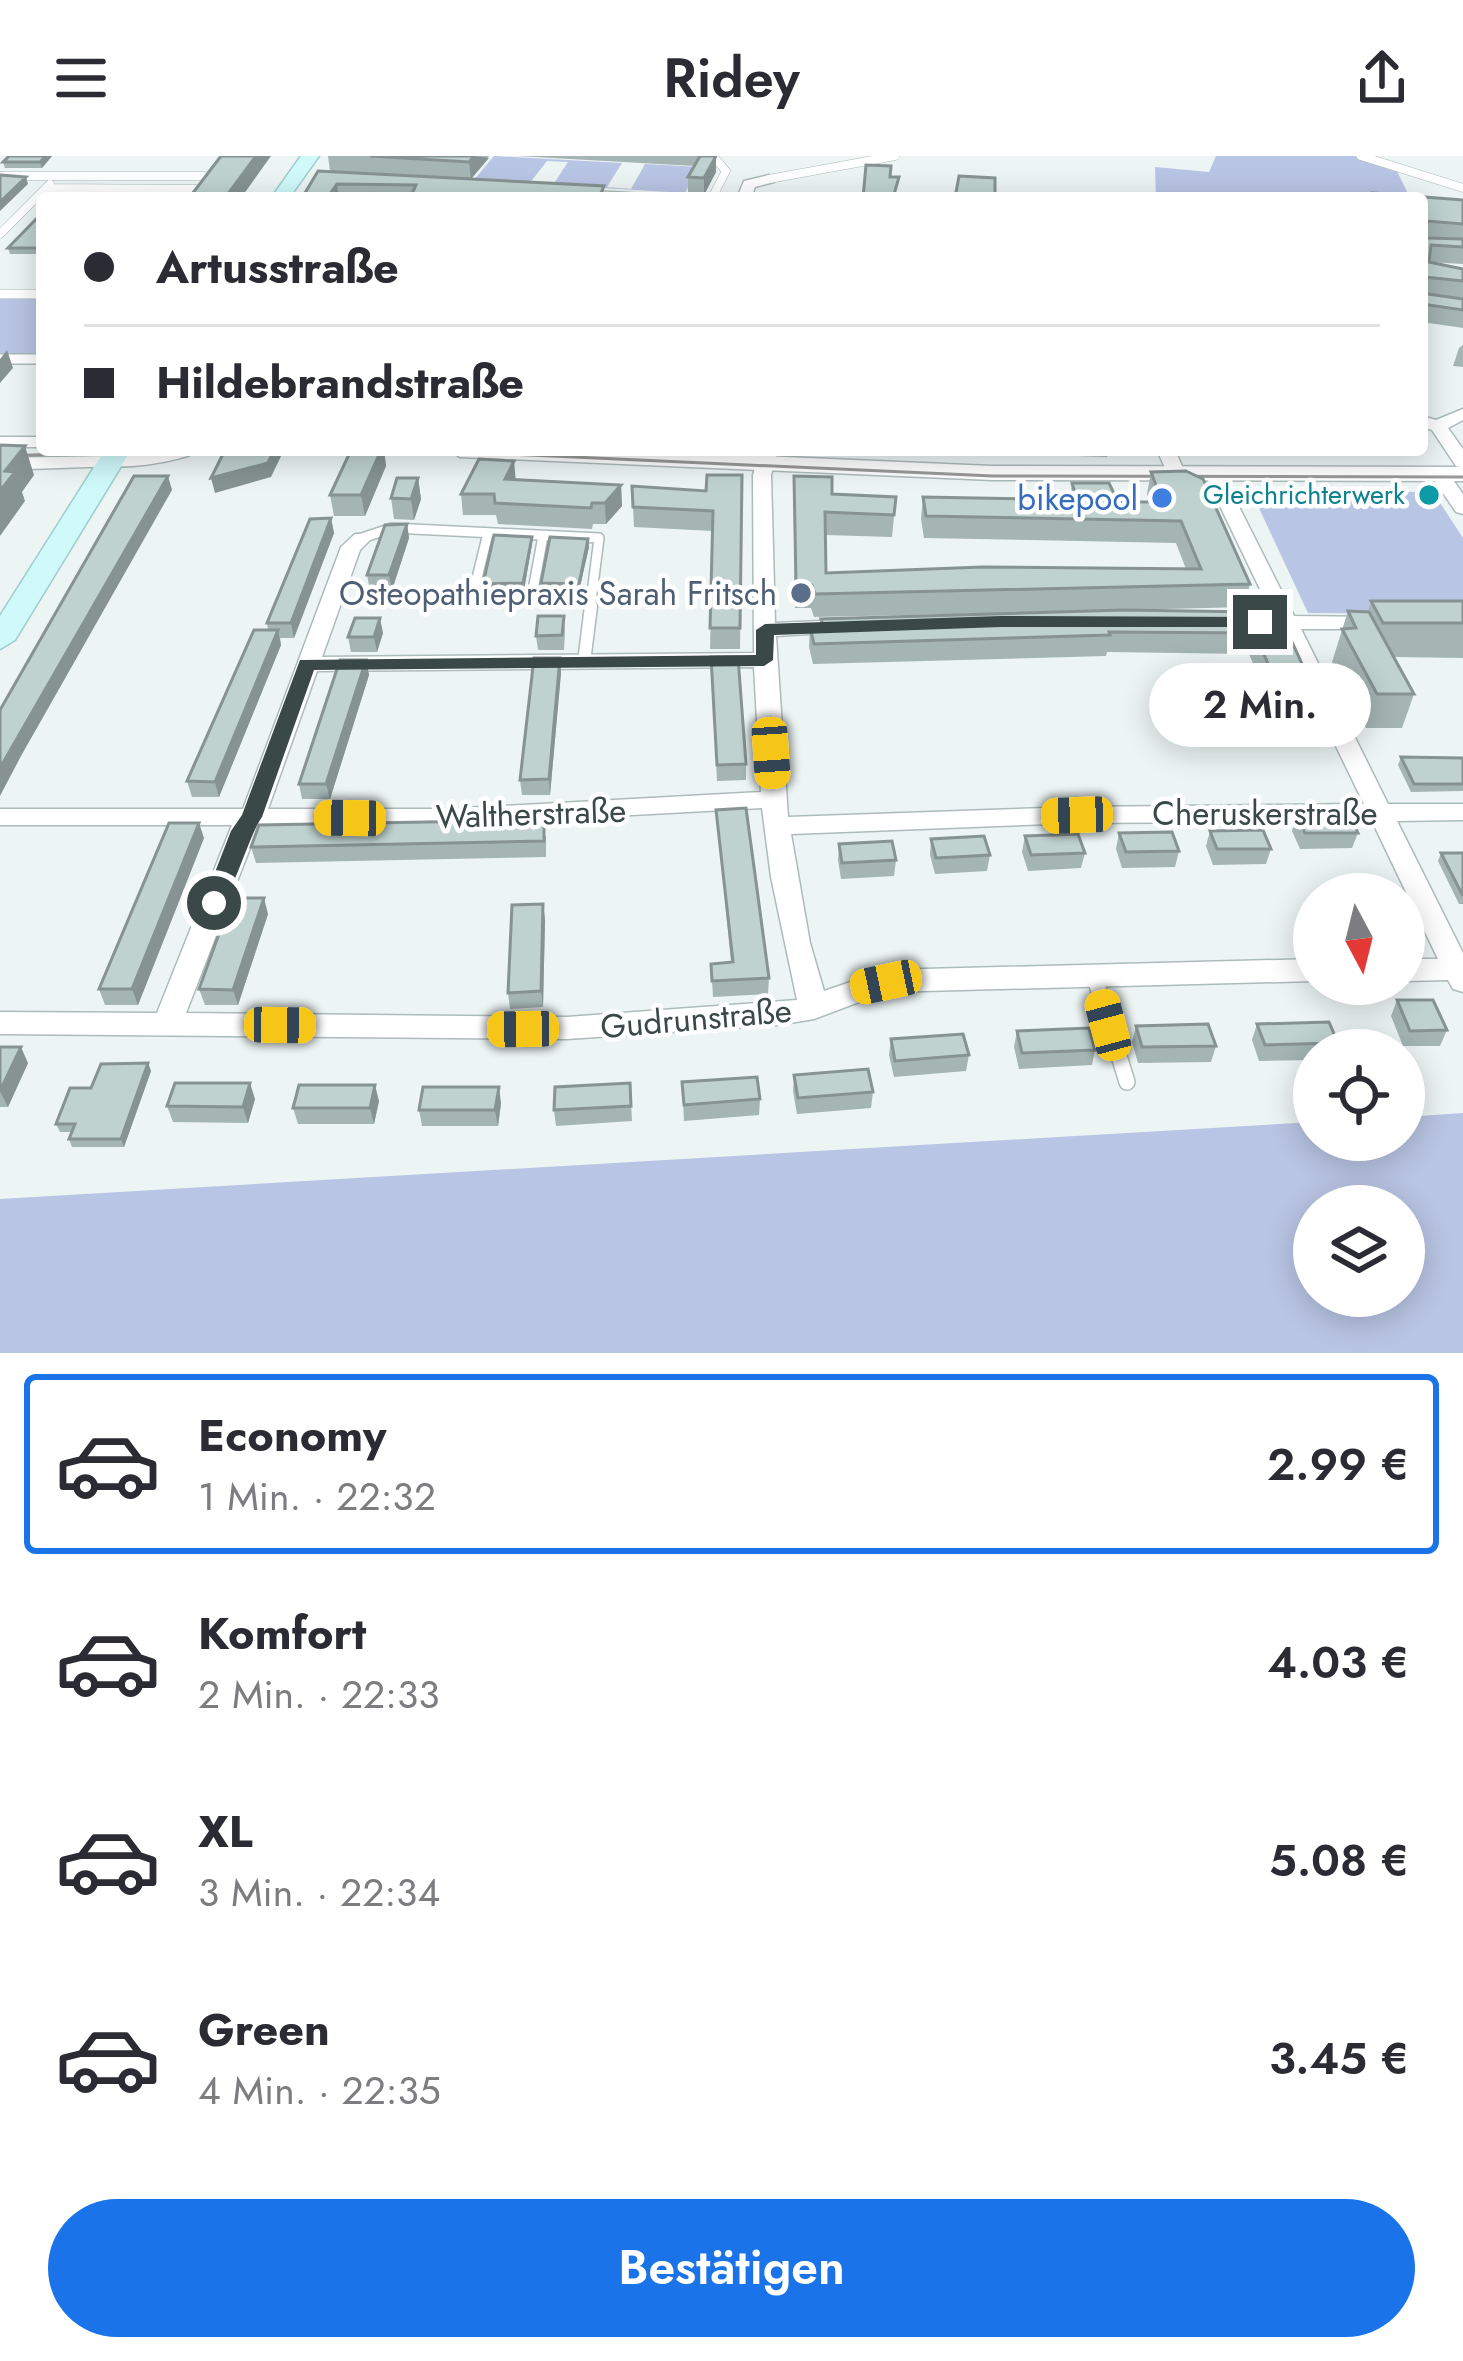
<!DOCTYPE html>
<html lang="de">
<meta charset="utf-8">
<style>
body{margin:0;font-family:Jost,sans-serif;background:#f7f7f7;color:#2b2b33;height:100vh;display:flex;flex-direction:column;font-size:45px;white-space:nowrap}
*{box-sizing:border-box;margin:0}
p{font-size:39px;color:#7c7c81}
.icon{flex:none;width:66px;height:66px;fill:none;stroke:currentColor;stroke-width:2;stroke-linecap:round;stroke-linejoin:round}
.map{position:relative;height:1197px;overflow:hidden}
.drawer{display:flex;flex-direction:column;background:#fff;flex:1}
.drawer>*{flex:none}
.top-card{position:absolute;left:36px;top:36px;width:1392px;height:264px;border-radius:12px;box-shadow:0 6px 30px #0003;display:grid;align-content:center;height:264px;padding:0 48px;background:#fff}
.needle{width:78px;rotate:173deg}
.fabs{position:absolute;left:1293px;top:717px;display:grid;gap:24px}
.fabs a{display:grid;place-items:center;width:132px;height:132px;border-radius:50%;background:#fff;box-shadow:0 6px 30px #0003;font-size:60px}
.end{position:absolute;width:54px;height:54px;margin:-27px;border:15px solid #3a4847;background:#fff;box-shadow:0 0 0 6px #fff}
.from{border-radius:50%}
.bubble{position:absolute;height:84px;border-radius:42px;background:#fff;box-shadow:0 6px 30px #0003;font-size:39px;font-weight:600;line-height:84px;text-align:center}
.car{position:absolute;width:36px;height:72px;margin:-36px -18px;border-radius:15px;box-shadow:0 0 9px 3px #0007;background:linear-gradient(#f5c518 24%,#345 0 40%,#f5c518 0 76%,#345 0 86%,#f5c518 0)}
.top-card b{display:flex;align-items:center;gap:42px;height:114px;font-size:45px}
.top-card b+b{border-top:3px solid #e1e1e2}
.top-card i{width:30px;height:30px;background:#2b2b33}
ul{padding:21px 0 0;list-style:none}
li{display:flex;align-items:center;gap:36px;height:180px;margin:0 24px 18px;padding:0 24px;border:6px solid transparent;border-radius:12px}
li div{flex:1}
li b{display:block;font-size:45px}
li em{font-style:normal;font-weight:600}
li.on{border-color:#1a73e8}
li>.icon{width:108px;height:108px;stroke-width:1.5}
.action{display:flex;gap:24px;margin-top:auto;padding:24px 48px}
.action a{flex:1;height:138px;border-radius:72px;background:#1a73e8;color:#fff;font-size:48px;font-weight:600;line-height:138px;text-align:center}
header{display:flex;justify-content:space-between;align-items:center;height:156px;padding:0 48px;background:#fff;font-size:54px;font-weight:600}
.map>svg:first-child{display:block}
</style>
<header><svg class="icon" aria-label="menu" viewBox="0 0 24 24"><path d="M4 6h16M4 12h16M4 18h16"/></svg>Ridey<svg class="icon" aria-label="share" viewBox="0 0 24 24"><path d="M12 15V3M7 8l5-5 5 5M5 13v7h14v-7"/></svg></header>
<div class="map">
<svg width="1463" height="1197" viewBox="0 0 1463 1197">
<rect width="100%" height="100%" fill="#ecf4f4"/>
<path fill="#b9c5e4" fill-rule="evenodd" d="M494 0 622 7 607 31 631 33 645 8 699 11 685 37 553 29 568 6 547 5 529 28 473 25Z
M1216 0H1354L1396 13 1410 42H1156L1155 11 1209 16Z
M0 143H42V199L0 200Z
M1251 335 1433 336 1463 382V458L1308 457Z
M1463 957V1197H0V1043L1314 966V984H1404V961ZM1314 1050H1404V1140H1314Z"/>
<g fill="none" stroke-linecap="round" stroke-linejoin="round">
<g stroke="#acbcbb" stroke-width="9">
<path id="service-far3" d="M1361 0 1463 32
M0 20H206
M769 23 895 0
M46 32 196 33
M712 42 726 15 713 0
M0 78 50 28
M0 138H42"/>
</g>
<g stroke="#acbcbb" stroke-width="12">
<path id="service-far2" d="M0 203H42
M362 382 392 372 599 382 590 453
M475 430 488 377
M533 434 543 380"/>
</g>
<g stroke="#acbcbb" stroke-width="15">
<path id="service-far1" d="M584 506 591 450"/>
</g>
<g stroke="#acbcbb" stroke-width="18">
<path id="service" d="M1094 819 1127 926"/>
</g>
<g stroke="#acbcbb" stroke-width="3">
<path id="minor" d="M769 19 776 23 774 26 755 31 751 42H737L744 25Z
M576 34 645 38 652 42 571 41V35Z
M1463 253V264L1448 272 1463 293V312L1456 310 1432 274 1422 271V260L1436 264Z
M0 281H42V291H0Z
M760 294H778L771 319 775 467 843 464 854 470 843 476 776 480 788 661 1077 651 1364 648 1279 473 1225 472 1214 466 1225 460H1273L1205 319 1207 315H1221L1294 460 1377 461 1388 467 1377 473H1301L1388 648H1463V664L1397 665 1463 797V836L1453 833 1448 824 1404 825V803H1438L1372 665 1077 667 791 678 810 787 824 835 886 814 1314 803V825L886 836 814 863 778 869 567 883 0 878V856L157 857 232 669H0V653H243L341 391 355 378H369L372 382 360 394 322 501 754 497 753 319ZM754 511 761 636 446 653H268L317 515ZM762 652 771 721 797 844 567 861 186 857 259 669H446Z
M1157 294H1175L1186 319 1184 323H1170Z
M110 300 119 306 117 310 0 314V302Z
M1439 312 1446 314 1463 338V358L1456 356 1430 318Z"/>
</g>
<g stroke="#acbcbb" stroke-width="3">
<path id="tertiary" d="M143 294H200C186 305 112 317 98 306L102 301Z
M449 294H620L992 310 1463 311V325L992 324 460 301Z"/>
</g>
<g stroke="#9ecccd" stroke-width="3">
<path id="secondary" d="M301 0H319L289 42H271Z
M105 294H131L15 484 0 493V460Z"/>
</g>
<use href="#service-far3" stroke="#fff" stroke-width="8"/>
<use href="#service-far2" stroke="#fff" stroke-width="9"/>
<use href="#service-far1" stroke="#fff" stroke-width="12"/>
<use href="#service" stroke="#fff" stroke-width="15"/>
<use href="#minor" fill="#fff" fill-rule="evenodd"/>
<use href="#tertiary" fill="#fff" fill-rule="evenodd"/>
<use href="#secondary" fill="#d0f9fa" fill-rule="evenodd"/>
<path stroke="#999" stroke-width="3" d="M418 294 993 320 1463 321
M0 300 194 294"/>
</g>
<path fill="#a4b5b3" d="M9 0H52L42 12H5L3 6Z
M328 0H489L471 23 604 30V42H302L330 15Z
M517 0H698V3L716 16 704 39 688 38V21L694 10Z
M1373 37 1463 44V108L1429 106 1463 113V142L1434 139 1463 143V172L1422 166V42H1372Z
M42 57V98H10L8 92Z
M1463 189V211L1453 210 1459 192Z
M351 294H384L386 310 365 360H334L330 339Z
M1075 294H1109L1107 301 1077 300Z
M1151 316 1250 428 1244 451 1127 454 1263 475 1318 543 1312 564H1277L1249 498 1107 496 1106 500 813 508 809 491 810 470H821V463L1094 455 814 461 811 452H795L794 320 832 338 896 341 892 381 826 379V417L1186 413 1176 387 924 382 921 363 923 341 1070 344 1072 327 1118 346H1150L1147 338Z
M742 319 740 493H710L713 375 634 371 632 330 706 335Z
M418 322 421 343 414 364 394 363 391 342Z
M515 323 621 329 622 350 606 368H593L592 373 498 368 496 359H463L461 338Z
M331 362 334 377 294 482H280L281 489 219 641H192L187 625 268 474 267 467Z
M407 368 409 382 392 434H370L367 419Z
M532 381V388L524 434 484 435 483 428Z
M588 383 589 391 579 435H542L541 427Z
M1371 445H1463V502L1394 501 1414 538 1402 572H1366L1332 506 1348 455 1368 456Z
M564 460 565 475 564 494H538L536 480Z
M383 477 377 496H351L348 481Z
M711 501 746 608V624L717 625Z
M366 504 369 519 330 643H302L299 628Z
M561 517 550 639H522L520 624Z
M1401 601 1463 602V635L1411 636 1398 609Z
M716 654 769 822 768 838 713 841 711 808 731 806Z
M1297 659 1358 677 1352 692 1300 693 1292 675Z
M1210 675 1271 693 1266 708 1213 709 1206 690Z
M1119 677 1179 695 1175 711 1122 712 1116 693Z
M546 680V701L256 707 251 691Z
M1025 680 1085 697 1081 712 1028 715 1022 696Z
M204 682 138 849H105L99 833Z
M931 683 990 699 987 715 935 718 930 699Z
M839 688 896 704 894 720 841 723 838 704Z
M1441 697H1463V748H1459L1438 705Z
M543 748 545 764 543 851 510 853 508 837Z
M268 758 238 849H205L199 833Z
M1397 844 1447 874 1440 890H1403L1391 860Z
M1257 868 1338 887 1335 894H1314V904L1259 905 1252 884Z
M1136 870 1216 890 1211 906 1138 907 1132 886Z
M1017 875 1095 894 1092 909 1019 913 1014 891Z
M891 883 969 899 966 915 894 921 889 899Z
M0 891 28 907 8 951H0Z
M148 907 151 915 124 991H72L69 983 71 976H60L56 968 91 932Z
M794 919 873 936 871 952 797 958 793 935Z
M682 926 760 943 759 959 684 965Z
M630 927 632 965 556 970 554 954Z
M255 943 248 967 173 966 167 950Z
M379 945 374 968H298L293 952Z
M501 947 498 970H422L419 954Z"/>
<path fill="#869392" d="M46 0H52L42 12 40 6Z
M256 0H271L241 42H225Z
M474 0 489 2 471 23 469 6Z
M716 0V16L704 39V22Z
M26 21 28 28 0 55V46Z
M337 28 339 42H327Z
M7 194 13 212 0 227V203Z
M25 290 34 319 22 336 25 345 0 380V335L5 315Z
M274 294H284L271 321 215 337 211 322Z
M381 294H384L386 310 365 360 361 339Z
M514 305 516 326 505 323Z
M168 320 172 334 21 600 0 640V612L15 584Z
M418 322 421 343 414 364 411 343Z
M621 329 622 350 606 368 605 347Z
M331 362 334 377 294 482 291 467Z
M407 368 409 382 392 434 389 419Z
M532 381V388L524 434 523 427Z
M588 383 589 391 579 435V428Z
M380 462 383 477 377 496 374 481Z
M278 474 281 489 219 641 215 626Z
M560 502 561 517 550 639 549 623Z
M366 504 369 519 330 643 326 628Z
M199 667 204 682 138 849 132 833Z
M264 742 268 758 238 849 233 834Z
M543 748 545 764 543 851 541 835Z
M21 891 28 907 8 951 0 935Z
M148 907 151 915 124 991 121 983Z
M250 927 255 943 248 967 243 951Z
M375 929 379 945 374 968 370 952Z
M499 931 501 947 498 970 495 954Z"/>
<path fill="#bfd2d0" stroke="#869392" stroke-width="3" d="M9 0H46L40 6H3Z
M221 0H256L225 42H189Z
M370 0H474L469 6Z
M700 0H716L704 22 688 21Z
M866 9 891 10 890 21H899L893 42H863Z
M318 15 604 30 599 42H410L416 29 337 28 327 42H302Z
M0 19 26 21 0 46Z
M959 20 995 22V42H955Z
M1373 37 1463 44V68L1427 65 1422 70 1427 82 1463 83V91L1431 89 1429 106 1463 113V125L1424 121 1427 138 1463 143V154L1422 148V42H1375Z
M1117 40 1158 42H1117Z
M42 57V92H8Z
M0 289 25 290 5 315 15 316 0 335Z
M225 294H274L268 307 211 322Z
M351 294H381L361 339H330Z
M479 303 514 305 505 323 621 329 605 347H592L591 352 495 347 494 338H461Z
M1186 315 1203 323 1250 428 815 438 812 429H796L794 320 832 321V338L896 341 894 359 825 356 826 417 982 411 1201 413 1181 365 926 360 923 341 1077 344 1072 327H1109L1118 346H1162L1151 316Z
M707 319H742L740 472H710L713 355 633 351 632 330 706 335Z
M134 320H168L0 612V554Z
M397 322H418L411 343 391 342Z
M331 362 291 467H267L310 363Z
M407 368 389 419H367L385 369Z
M494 379 532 381 523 427 483 428Z
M550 381 588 383 579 428 541 427Z
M1371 445H1463V467H1383Z
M1123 454 1254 456 1263 475H1287L1318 543H1283L1255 477 1109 476 1110 479 814 488 810 470 823 469 821 463Z
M1348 455 1369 456 1414 538H1377L1342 473 1356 472Z
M538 460H564L562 479 536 480Z
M355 462H380L374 481H348Z
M254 474H278L215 626 187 625Z
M711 501H738L746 608 717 609Z
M534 502H560L549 623 520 624Z
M340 504H366L326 628H299Z
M1401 601 1463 602V628H1414Z
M746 652 769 822 712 825 711 808 733 806 716 654Z
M1349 658 1358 677H1305L1297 659Z
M544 664V685L251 691 259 669Z
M169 667H199L132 833H99Z
M1263 674 1271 693H1217L1210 675Z
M1172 676 1179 695 1126 696 1119 677Z
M1078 678 1085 697 1031 699 1025 680Z
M984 680 990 699 936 702 931 683Z
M892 685 896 704 842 707 839 688Z
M1441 697H1463V740Z
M232 742H264L233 834 199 833Z
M543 748 541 835 508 837 512 749Z
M1397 844H1433L1447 874 1410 875Z
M1329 866 1338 887 1265 889 1257 868Z
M1208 868 1216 890 1142 891 1136 870Z
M1089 872 1095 894 1022 897 1017 875Z
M963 878 969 899 895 905 891 883Z
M0 891H21L0 935Z
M148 907 121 983H69L75 968H56L70 932H91L101 908Z
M868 913 873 936 798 942 794 919Z
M757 921 760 943 684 949 682 926Z
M175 927H250L243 951 167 950Z
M630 927 631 950 554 954 555 931Z
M299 929H375L370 952H293Z
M423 931H499L495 954H419Z"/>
<path fill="#3a4847" d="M1001 460 1260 461 1269 466 1260 471H1001L774 479 773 504 764 510 314 514 262 661C247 682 232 746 214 754L203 747 231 675 242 659 300 504 756 499V474L765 468Z"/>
<circle fill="#0f9aa8" stroke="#fff" stroke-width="4.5" cx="1429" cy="339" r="12"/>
<circle fill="#3f7fe0" stroke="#fff" stroke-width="4.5" cx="1162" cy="342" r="12"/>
<circle fill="#5c6f8a" stroke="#fff" stroke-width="4.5" cx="801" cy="437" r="12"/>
<g text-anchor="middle" stroke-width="9" stroke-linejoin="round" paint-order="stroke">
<g font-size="27" fill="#0d838f" stroke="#fff" text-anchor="end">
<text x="1405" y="348">Gleichrichterwerk</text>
</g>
<g font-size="33" fill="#366cbe" stroke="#fff" text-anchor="end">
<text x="1138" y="354">bikepool</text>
</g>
<g font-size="33" fill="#4e5e75" stroke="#fff" text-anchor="end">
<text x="777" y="449">Osteopathiepraxis Sarah Fritsch</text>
</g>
<g font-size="33" fill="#3a4847" stroke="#fff">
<text transform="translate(531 657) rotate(-2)" y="12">Waltherstraße</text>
<text x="1265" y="669">Cheruskerstraße</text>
<text transform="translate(696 862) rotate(-5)" y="12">Gudrunstraße</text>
</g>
</g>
</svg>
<div class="fabs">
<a><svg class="needle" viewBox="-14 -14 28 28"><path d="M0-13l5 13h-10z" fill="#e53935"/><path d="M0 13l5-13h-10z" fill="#7c7c81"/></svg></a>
<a><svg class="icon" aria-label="locate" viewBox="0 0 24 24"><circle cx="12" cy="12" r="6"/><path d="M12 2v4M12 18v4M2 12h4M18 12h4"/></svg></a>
<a><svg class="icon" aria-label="layers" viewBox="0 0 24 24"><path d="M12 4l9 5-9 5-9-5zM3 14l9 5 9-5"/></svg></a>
</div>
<i class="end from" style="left:214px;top:747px"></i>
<i class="end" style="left:1260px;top:466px"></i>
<div class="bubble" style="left:1149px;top:507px;width:222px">2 Min.</div>
<i class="car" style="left:771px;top:597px;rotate:176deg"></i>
<i class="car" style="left:1077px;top:659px;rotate:268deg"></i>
<i class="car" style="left:350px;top:662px;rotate:271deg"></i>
<i class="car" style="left:886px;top:826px;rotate:258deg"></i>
<i class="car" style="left:280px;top:869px;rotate:91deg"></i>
<i class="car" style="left:1108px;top:869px;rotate:345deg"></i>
<i class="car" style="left:523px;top:873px;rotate:269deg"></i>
<div class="top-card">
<b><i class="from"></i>Artusstraße</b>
<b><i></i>Hildebrandstraße</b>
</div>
</div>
<section class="drawer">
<ul>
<li class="on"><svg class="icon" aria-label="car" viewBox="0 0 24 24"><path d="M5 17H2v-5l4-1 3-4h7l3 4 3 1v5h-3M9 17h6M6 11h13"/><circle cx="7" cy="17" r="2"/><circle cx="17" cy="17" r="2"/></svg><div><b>Economy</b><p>1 Min. · 22:32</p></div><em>2.99 €</em></li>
<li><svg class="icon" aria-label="car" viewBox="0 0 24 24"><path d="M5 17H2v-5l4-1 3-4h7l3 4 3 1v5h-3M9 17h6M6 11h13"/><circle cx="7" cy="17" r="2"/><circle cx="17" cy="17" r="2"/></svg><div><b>Komfort</b><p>2 Min. · 22:33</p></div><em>4.03 €</em></li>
<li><svg class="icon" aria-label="car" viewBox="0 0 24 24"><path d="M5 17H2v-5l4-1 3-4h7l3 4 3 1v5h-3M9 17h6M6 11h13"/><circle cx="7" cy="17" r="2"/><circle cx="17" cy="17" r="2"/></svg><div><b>XL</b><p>3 Min. · 22:34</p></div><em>5.08 €</em></li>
<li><svg class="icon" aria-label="car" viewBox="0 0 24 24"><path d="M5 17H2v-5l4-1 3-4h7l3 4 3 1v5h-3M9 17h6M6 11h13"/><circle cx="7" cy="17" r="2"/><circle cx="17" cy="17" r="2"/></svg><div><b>Green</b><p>4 Min. · 22:35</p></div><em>3.45 €</em></li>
</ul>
<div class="action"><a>Bestätigen</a></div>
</section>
